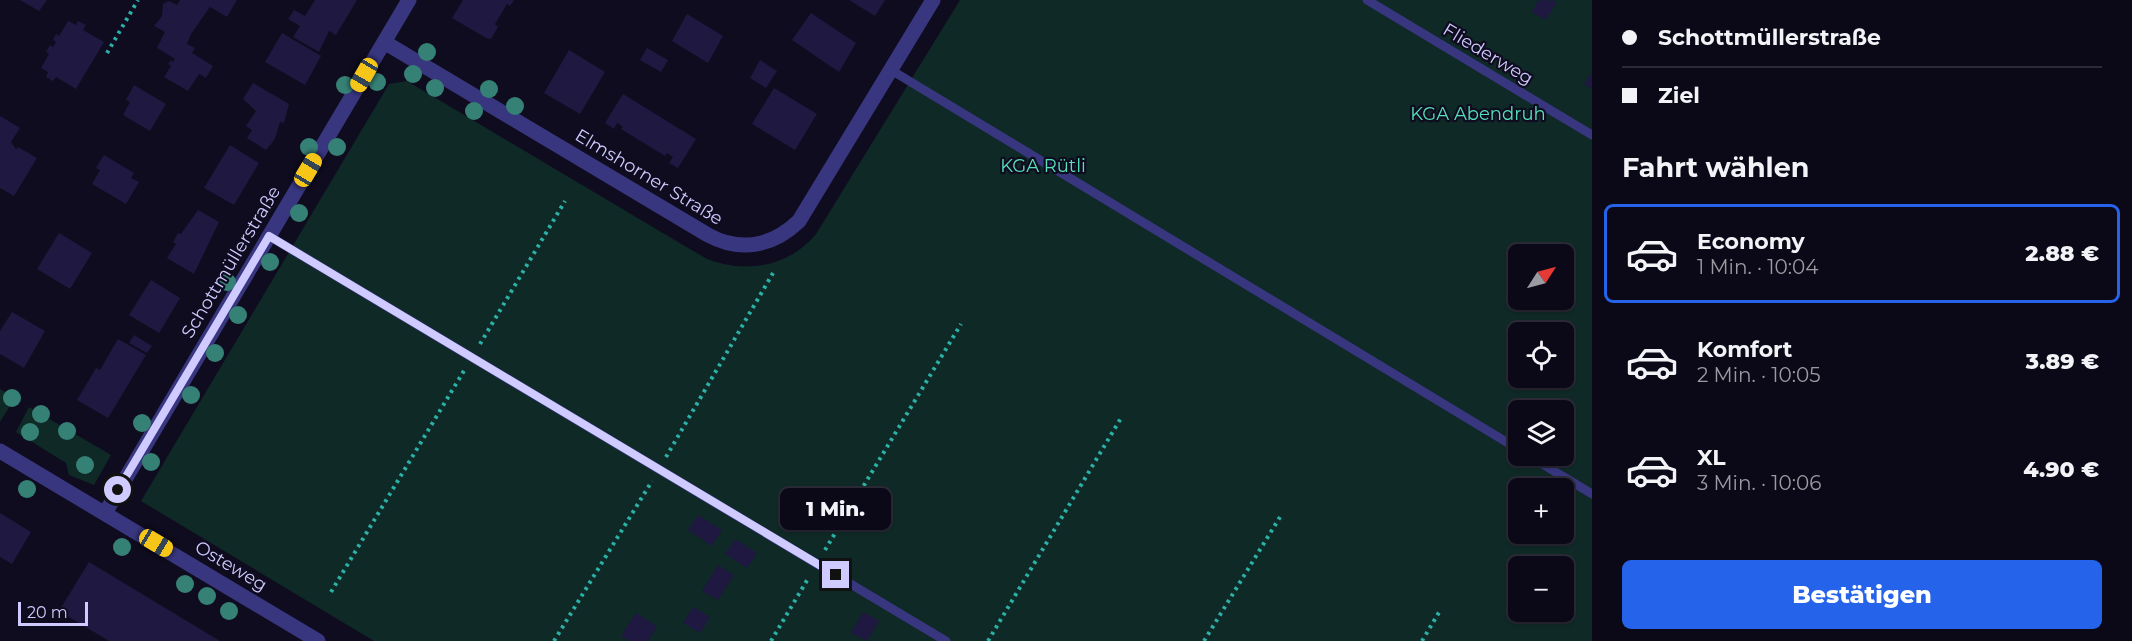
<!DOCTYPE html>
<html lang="de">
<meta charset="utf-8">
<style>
body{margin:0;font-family:Montserrat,sans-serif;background:#141220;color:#f1f3f6;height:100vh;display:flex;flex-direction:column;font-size:22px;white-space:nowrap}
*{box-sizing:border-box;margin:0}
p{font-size:20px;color:#9a9aa1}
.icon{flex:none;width:33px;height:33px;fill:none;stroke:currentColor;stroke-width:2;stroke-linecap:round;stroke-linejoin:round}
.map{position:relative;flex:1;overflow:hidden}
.drawer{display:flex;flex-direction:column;background:#0b0917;width:540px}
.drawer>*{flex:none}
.guide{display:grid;align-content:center;height:132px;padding:0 30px;background:#0b0917}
.needle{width:39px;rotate:54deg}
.controls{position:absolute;left:1508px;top:244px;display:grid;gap:12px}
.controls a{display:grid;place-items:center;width:66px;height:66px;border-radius:9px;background:#0b0917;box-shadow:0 2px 4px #0004,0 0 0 2px #2b2a36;font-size:30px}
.scale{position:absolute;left:18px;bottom:15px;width:70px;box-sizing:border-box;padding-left:6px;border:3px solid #cfcaff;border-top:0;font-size:16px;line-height:21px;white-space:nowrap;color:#cfcaff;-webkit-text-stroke:4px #0f0c1f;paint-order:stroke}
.end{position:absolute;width:27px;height:27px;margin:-14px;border:8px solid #cfcaff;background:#111;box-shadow:0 0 0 3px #111}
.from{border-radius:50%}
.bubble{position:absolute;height:42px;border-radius:9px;background:#0b0917;box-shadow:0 2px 4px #0004,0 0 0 2px #2b2a36;font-size:20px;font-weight:800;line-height:42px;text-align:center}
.car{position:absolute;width:18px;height:36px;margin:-18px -9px;border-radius:8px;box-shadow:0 0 4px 2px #0007;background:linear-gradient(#f5c518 24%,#345 0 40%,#f5c518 0 76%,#345 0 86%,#f5c518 0)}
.guide b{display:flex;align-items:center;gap:21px;height:57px;font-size:22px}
.guide b+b{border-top:2px solid #2b2a36}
.guide i{width:15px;height:15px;background:#f1f3f6}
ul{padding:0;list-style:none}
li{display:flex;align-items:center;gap:18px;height:99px;margin:0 12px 9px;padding:0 18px;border:3px solid transparent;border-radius:9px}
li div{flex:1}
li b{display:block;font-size:22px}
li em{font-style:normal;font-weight:800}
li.on{border-color:#2563eb}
li>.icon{width:54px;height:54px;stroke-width:1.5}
h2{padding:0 30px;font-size:27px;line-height:72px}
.cta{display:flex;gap:12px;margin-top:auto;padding:12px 30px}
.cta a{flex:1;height:69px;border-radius:9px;background:#2563eb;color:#fff;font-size:24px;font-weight:800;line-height:69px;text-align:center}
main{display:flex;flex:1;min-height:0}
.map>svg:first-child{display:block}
</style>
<main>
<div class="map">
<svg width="1592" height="641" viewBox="0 0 1592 641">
<rect width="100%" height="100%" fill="#0f0c1f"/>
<path fill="#0f2927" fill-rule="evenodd" d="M960 0H1592V641H374L141 501 389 84 407 81 705 258C743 274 788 268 816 234ZM1518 255H1563V300H1518ZM1518 333H1563V378H1518ZM1518 411H1563V456H1518ZM1518 489H1563V534H1518ZM1518 567H1563V612H1518Z
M0 389 15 398 0 422Z
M29 407 111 455 94 485 69 475 66 463 16 432Z"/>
<path fill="#1f1840" d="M20 0H47L39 11Z
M180 0H237L227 17 210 7 191 34 187 44 195 48 192 53 213 66 206 78 199 74 188 91 164 77 171 66 168 64 171 60 173 62 175 59 157 48 165 32 154 26 162 16 163 4 169 1 177 5Z
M315 0H357L336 35 329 31 319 52 293 37 300 26 288 19 294 10 305 16Z
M463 0H514L510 6 507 4 495 24 498 27 491 39 486 38 452 18Z
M849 0H885L875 16Z
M1539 0 1557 1 1546 20 1532 12Z
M811 13 856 43 839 72 792 40Z
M687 14 723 36 708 63 672 41Z
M68 21 76 25 78 21 86 25 83 30 104 42 76 89 56 77 53 81 46 77 48 72 41 68 49 54 46 52 50 45 53 47 56 42 53 40 56 34 59 36Z
M282 33 321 56 305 85 265 62Z
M647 48 668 60 661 72 640 60Z
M569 50 605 72 580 114 544 93Z
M760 60 777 71 766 88 750 78Z
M1592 72V89L1584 84Z
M253 83 289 104 284 123 280 122 275 139 266 150 247 138 252 130 246 126 256 111 243 99Z
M134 85 166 104 150 131 123 115 130 102 126 100Z
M774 88 817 114 795 150 752 124Z
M623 94 696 139 678 168 669 163 673 157 667 153 665 156 621 129 623 127 617 123 614 129 605 123Z
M0 116 20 128 11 142 16 149 18 147 37 158 14 196 0 188Z
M230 145 259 163 234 205 204 188Z
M104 155 134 173 131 178 139 182 126 204 92 184 100 170 96 168Z
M198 210 219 222 194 274 167 258 176 244 173 242 178 233 181 234Z
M59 233 92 253 70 289 37 269Z
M151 280 180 298 159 333 129 315Z
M12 312 45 331 24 368 0 354V331Z
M134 335 152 346 147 353 129 343Z
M118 339 146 355 108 418 77 400 96 368 100 370Z
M0 513 31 532 12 564 0 557Z
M698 515 722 530 712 546 688 530Z
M735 539 757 553 747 568 725 554Z
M89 562 220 641H109L59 611Z
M718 565 734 575 718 600 702 591Z
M693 607 710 617 700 633 683 623Z
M863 612 879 621 867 641 851 633Z
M636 613 657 626 648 641H629L621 636Z"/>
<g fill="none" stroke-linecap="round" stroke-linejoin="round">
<path stroke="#2bb1a7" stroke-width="4" stroke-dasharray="3 4.5" stroke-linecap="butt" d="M107 53 138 0
M480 344 565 201
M666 457 773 273
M825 550 961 324
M331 592 465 369
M554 641 652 481
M771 641 809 577
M988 641 1121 418
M1204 641 1280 517
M1422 641 1441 609"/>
<path stroke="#38367f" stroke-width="9" d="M1367 0 1592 135
M891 70 1518 449
M269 236 946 641
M1529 456 1592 494"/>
<path stroke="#38367f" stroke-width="15" d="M384 42 708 235C741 253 773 246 799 221L933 0
M105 513 409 0"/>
<path stroke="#38367f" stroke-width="15" d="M0 451 318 641"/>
</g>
<g fill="#368175">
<circle cx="427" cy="52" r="9"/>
<circle cx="413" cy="74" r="9"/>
<circle cx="377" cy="82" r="9"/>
<circle cx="345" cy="85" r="9"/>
<circle cx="435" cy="88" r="9"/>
<circle cx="489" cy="89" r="9"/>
<circle cx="515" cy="106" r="9"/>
<circle cx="474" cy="111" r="9"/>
<circle cx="309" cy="147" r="9"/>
<circle cx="337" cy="147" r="9"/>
<circle cx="299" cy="213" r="9"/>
<circle cx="270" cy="262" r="9"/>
<circle cx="227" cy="282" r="9"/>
<circle cx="238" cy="315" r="9"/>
<circle cx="215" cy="353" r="9"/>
<circle cx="191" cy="395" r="9"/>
<circle cx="12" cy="398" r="9"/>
<circle cx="41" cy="414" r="9"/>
<circle cx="142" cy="423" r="9"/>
<circle cx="67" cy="431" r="9"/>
<circle cx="30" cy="432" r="9"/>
<circle cx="151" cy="462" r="9"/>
<circle cx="85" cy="465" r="9"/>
<circle cx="27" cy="489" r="9"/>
<circle cx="122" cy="547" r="9"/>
<circle cx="185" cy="584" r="9"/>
<circle cx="207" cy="596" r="9"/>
<circle cx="229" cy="611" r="9"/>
</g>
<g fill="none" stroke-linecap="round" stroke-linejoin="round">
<path stroke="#cfcaff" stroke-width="8" d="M118 490 269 236 836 575"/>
</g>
<g text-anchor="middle" stroke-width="4.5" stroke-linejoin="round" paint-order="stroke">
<g font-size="18" fill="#cfcaff" stroke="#0f0c1f">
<text transform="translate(1488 54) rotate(31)" y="6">Fliederweg</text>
<text transform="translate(649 177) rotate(31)" y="6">Elmshorner Straße</text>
<text transform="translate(231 262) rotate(-59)" y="6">Schottmüllerstraße</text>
<text transform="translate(231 566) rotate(31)" y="6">Osteweg</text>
</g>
<g font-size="18" fill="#55e0bb" stroke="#0f0c1f">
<text x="1478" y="120">KGA Abendruh</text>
<text x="1043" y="172">KGA Rütli</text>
</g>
</g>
</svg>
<div class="controls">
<a><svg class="needle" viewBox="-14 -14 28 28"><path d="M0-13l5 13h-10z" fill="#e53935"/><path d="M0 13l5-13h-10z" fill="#9a9aa1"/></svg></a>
<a><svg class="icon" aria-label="locate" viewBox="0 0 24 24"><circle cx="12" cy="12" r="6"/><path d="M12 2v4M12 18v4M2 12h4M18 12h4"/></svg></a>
<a><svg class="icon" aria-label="layers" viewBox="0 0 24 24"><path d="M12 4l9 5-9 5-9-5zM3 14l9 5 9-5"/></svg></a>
<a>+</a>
<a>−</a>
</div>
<div class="scale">20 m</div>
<i class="end from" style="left:118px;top:490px"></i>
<i class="end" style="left:836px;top:575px"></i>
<div class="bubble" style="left:780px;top:488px;width:111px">1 Min.</div>
<i class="car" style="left:364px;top:75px;rotate:210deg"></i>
<i class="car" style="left:308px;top:170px;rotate:31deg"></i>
<i class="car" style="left:156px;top:543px;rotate:121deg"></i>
</div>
<section class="drawer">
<div class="guide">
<b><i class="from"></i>Schottmüllerstraße</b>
<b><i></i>Ziel</b>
</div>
<h2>Fahrt wählen</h2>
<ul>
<li class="on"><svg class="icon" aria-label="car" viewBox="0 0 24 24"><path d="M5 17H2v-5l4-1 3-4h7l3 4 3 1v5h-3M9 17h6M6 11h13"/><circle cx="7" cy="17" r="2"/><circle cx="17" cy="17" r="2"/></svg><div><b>Economy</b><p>1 Min. · 10:04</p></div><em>2.88 €</em></li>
<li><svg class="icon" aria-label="car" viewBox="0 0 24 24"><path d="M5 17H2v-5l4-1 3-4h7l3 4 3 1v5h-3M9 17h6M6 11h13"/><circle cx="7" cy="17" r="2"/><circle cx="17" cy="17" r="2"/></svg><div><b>Komfort</b><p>2 Min. · 10:05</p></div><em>3.89 €</em></li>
<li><svg class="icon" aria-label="car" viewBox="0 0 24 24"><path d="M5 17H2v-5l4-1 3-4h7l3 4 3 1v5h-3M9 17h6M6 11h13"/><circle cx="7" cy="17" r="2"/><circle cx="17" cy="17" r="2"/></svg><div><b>XL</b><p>3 Min. · 10:06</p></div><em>4.90 €</em></li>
</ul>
<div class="cta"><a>Bestätigen</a></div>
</section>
</main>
